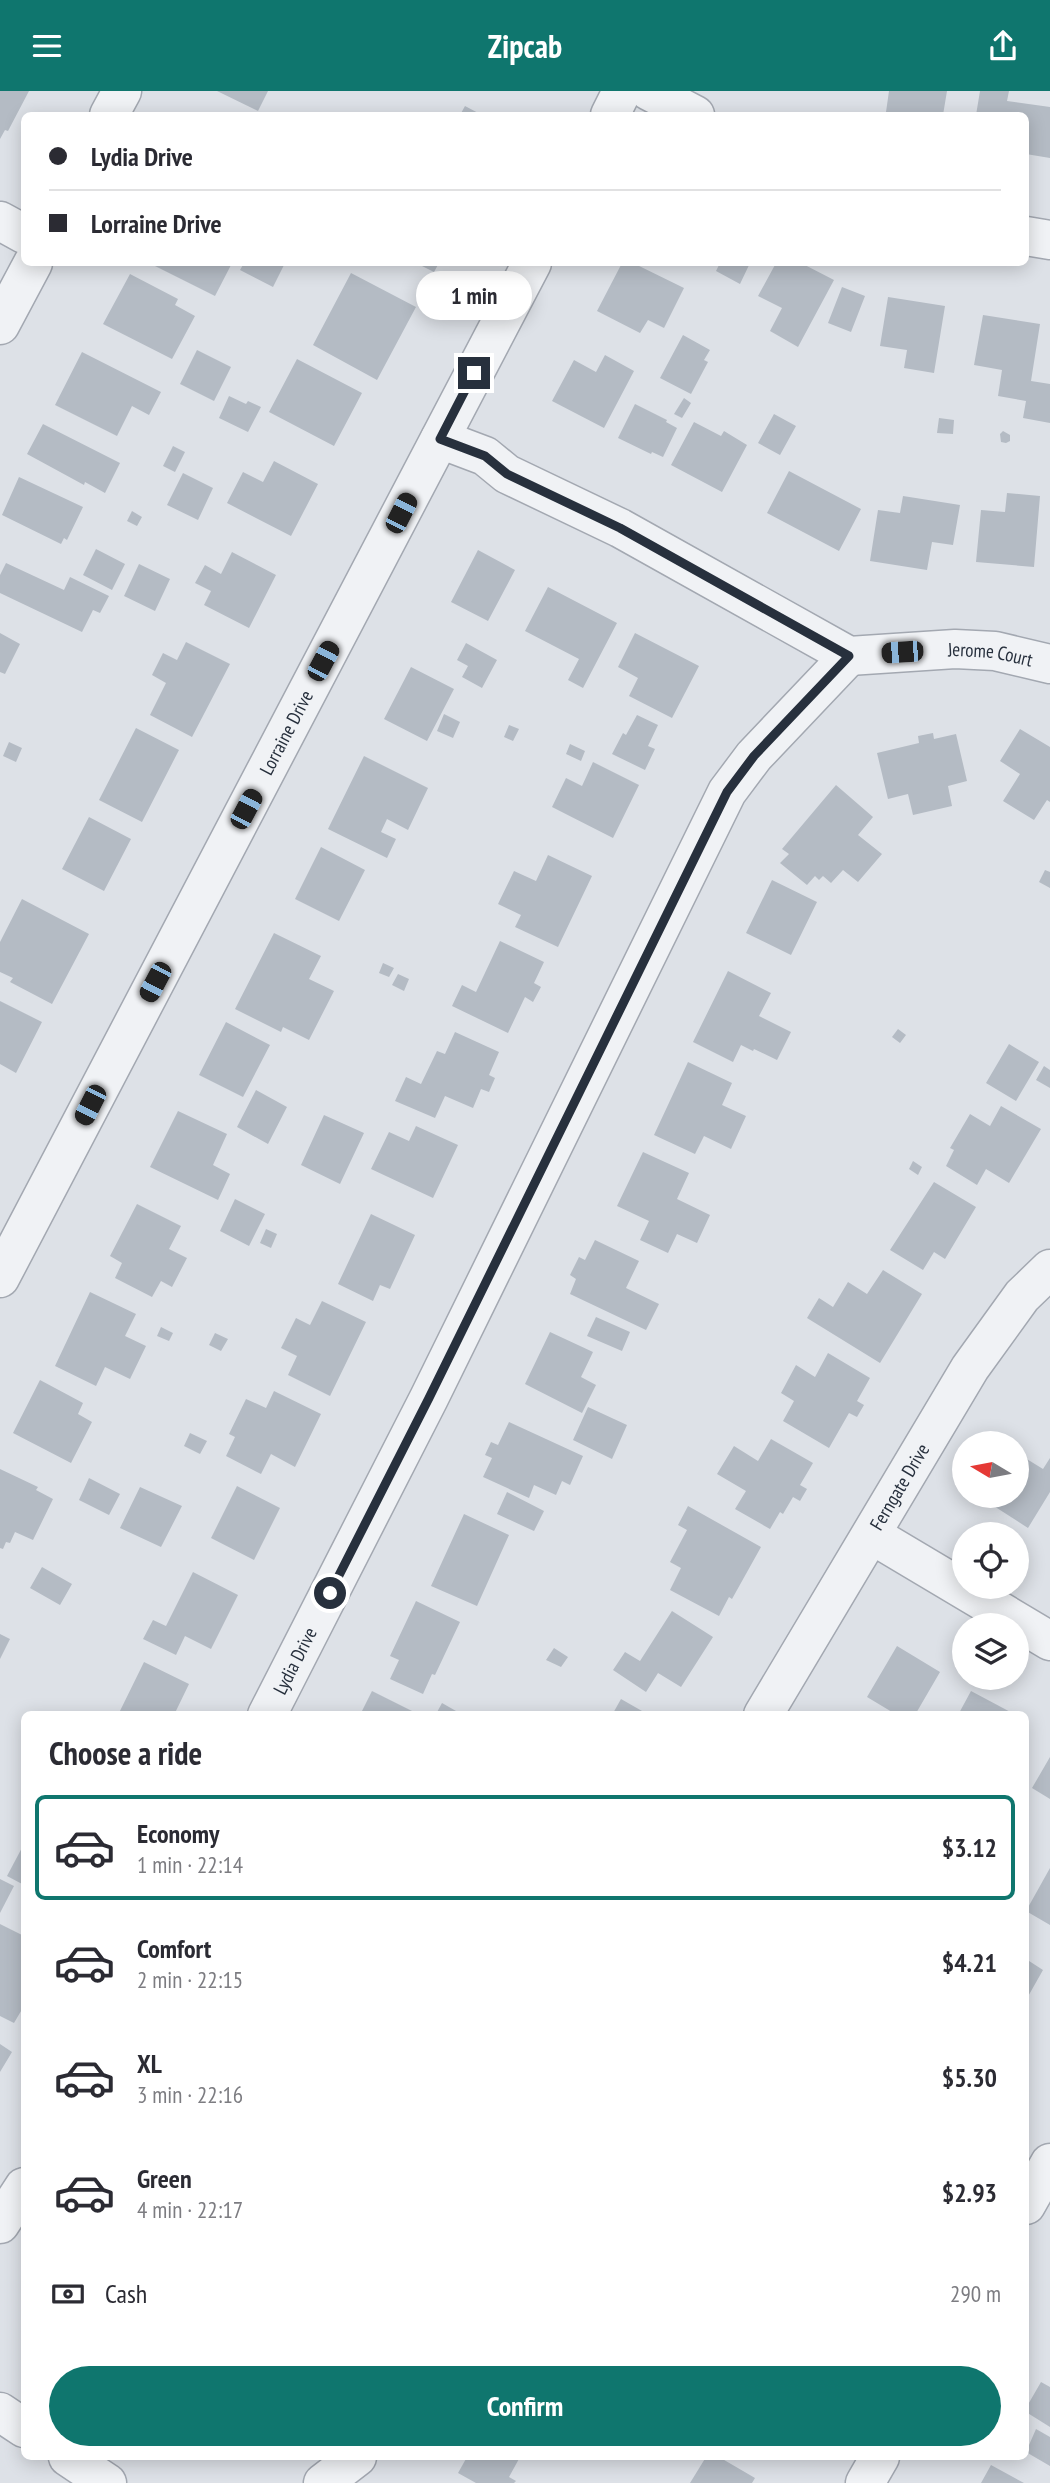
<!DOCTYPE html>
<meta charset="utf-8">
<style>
body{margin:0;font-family:"PT Sans Narrow",sans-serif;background:#f7f7f7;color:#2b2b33;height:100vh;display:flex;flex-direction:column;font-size:26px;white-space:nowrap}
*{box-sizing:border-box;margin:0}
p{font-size:23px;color:#7c7c81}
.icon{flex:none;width:38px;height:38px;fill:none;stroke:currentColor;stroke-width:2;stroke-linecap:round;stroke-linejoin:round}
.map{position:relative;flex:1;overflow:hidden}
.details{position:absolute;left:21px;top:1620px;width:1008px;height:749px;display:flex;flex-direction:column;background:#fff;border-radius:10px;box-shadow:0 4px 18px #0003}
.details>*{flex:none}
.banner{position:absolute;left:21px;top:21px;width:1008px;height:154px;border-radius:10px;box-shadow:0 4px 18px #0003;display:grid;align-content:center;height:154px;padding:0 28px;background:#fff}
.needle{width:46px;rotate:280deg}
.tools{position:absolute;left:952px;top:1340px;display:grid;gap:14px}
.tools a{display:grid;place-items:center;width:77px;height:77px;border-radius:50%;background:#fff;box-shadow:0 4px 18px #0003;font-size:35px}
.end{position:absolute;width:32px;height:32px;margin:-16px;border:9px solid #27303d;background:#fff;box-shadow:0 0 0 4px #fff}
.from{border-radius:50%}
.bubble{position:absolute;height:49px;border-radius:24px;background:#fff;box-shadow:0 4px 18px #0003;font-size:23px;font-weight:700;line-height:49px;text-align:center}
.car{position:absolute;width:21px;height:42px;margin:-21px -10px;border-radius:9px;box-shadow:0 0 5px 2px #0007;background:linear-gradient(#222 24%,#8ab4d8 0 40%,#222 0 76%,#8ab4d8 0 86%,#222 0)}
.banner b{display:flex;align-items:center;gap:24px;height:66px;font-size:26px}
.banner b+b{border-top:2px solid #e1e1e2}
.banner i{width:18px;height:18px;background:#2b2b33}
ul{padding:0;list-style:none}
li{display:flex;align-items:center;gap:21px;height:105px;margin:0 14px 10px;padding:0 14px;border:4px solid transparent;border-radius:10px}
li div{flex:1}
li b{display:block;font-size:26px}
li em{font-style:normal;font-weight:700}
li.current{border-color:#0f766e}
li>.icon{width:63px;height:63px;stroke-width:1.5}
h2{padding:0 28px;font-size:32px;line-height:84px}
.pay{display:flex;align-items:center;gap:18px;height:77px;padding:0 28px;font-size:26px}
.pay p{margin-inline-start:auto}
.primary-button{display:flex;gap:14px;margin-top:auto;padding:14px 28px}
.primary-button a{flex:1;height:80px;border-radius:42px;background:#0f766e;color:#fff;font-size:28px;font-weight:700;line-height:80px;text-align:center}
header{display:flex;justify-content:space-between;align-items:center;height:91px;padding:0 28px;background:#0f766e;color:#fff;font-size:32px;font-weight:700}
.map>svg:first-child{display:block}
</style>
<header><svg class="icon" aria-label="menu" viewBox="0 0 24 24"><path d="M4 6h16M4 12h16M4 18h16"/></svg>Zipcab<svg class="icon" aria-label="share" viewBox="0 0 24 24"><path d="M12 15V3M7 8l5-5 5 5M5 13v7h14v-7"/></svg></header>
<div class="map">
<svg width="1050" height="2392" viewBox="0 0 1050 2392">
<rect width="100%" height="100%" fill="#dde1e7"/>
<path fill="#b4bbc4" d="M0 0H29L8 40 5 39 0 48Z
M217 0H268L258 20Z
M889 0H947L943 24H909L886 21Z
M980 0H1009L1007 10 1050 16V67L1026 63V24H976Z
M465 15 482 24H460Z
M149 172H227L231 174 215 205Z
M244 172H285L273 196 240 179Z
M416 172H439L434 181Z
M622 172H633L684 197 664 237 648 229 640 242 597 220Z
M720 172H750L740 193 716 180Z
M776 172H801L834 189 798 256 770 240 782 217 758 205Z
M351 182 416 216 377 289 313 254Z
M130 183 178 208 175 214 195 225 172 268 103 233Z
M842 196 865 205 851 241 828 232Z
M888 206 945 215 934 282 904 277 907 259 880 255Z
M983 224 1040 233 1031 290 1050 293V332L1023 327 1026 310 998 305 1002 279 974 274Z
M683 244 710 259 704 269 708 271 691 303 660 287Z
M197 259 231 276 214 310 180 293Z
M82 261 161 301 149 324 132 315 117 345 55 314Z
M605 264 634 280 604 337 552 310 574 269 596 281Z
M297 268 362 302 334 355 269 321Z
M229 305 246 313 248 310 261 316 248 341 219 327Z
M684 307 691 312 682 327 674 323Z
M635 313 667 329 666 331 677 337 663 366 652 361 651 363 618 347Z
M774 323 796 335 780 364 758 352Z
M939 327 954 329 953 343 937 342Z
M694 331 721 345 724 340 747 354 722 401 671 374Z
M43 333 120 372 105 402 85 391 84 394 27 363Z
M1003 340 1010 344V350L1006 352 1001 351 1000 343Z
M173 355 185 361 175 381 163 375Z
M274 370 318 393 291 445 227 412 243 381 263 391Z
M789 380 861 418 839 460 767 422Z
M183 382 213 397 198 429 167 414Z
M19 386 83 416 67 449 64 447 61 453 2 424Z
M1007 402 1040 405 1034 476 976 471 981 419 1005 421Z
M903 405 960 414 953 454 932 451 927 479 870 470 878 419 900 422Z
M132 420 142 426 137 435 127 430Z
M96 458 125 473 112 499 83 484Z
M478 459 515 479 488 530 451 511Z
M232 461 276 484 249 537 204 514 211 500 195 492 205 474 221 483Z
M6 472 64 499 70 486 109 505 100 522 93 519 82 541 0 502V484Z
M139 473 170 488 155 520 124 505Z
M548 496 617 532 583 597 568 589 579 568 525 540Z
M0 542 20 553 5 583 0 581Z
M635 542 699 575 672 627 629 605 638 587 618 576Z
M186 551 230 573 192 646 150 624 166 592 152 584 163 562 177 569Z
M466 552 497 569 482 597 462 586 468 575 457 569Z
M411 576 454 598 427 650 384 628Z
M444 623 460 631 453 647 437 640Z
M637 624 658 634 648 655 655 658 645 679 612 663 623 642 626 644Z
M509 634 519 638 513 650 504 646Z
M136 637 179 659 142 731 99 709Z
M1020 638 1050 656V711L1047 709 1034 729 1003 710 1020 683 1000 670Z
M933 642 934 648 956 643 967 690 948 695 952 715 913 724 908 703 888 708 877 662 919 652 918 645Z
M9 651 22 657 16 671 3 665Z
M570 653 585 660 581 670 566 663Z
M364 665 428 697 408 739 387 728 381 741 396 748 387 767 328 738Z
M593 671 639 694 613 747 552 716 566 687 582 695Z
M836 694 873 726 858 744 882 763 858 791 843 779 831 792 823 785 819 789 815 785 807 794 780 772 789 763 782 758Z
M89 726 131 748 104 800 62 778Z
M321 756 365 779 339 830 295 808Z
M548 764 592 785 558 856 515 836 521 824 498 813 514 780 536 790Z
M1045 779 1050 781V797L1039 791Z
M772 789 817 811 791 864 746 842Z
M22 808 89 843 52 913 10 891 13 887 0 881V851Z
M274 842 321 865 309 888 334 900 309 949 283 936 281 941 235 918Z
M500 850 544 871 534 892 541 896 533 911 525 906 508 942 452 915 462 894 476 901Z
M383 872 394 877 389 886 379 882Z
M728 880 771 902 759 925 791 941 777 969 754 958 753 960 741 954 733 971 693 951Z
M398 883 409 888 404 900 392 894Z
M0 910 42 931 16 982 0 973Z
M226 931 270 954 243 1006 199 984Z
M898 938 906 944 900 952 892 946Z
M455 941 499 961 489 984 495 987 489 1001 481 998 473 1017 445 1005 435 1027 395 1010 406 986 421 993 437 960 445 963Z
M1009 953 1039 971 1016 1010 986 992Z
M688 971 732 992 722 1014 746 1025 731 1058 704 1045 695 1063 654 1044Z
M1044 975 1050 979V997L1036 989Z
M256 999 287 1016 268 1053 237 1036Z
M1001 1015 1041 1038 1009 1092 986 1078 977 1094 946 1075 954 1059 950 1057 970 1023 990 1035Z
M178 1020 227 1043 213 1074 230 1083 218 1109 150 1076Z
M324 1024 364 1042 340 1093 301 1074Z
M416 1035 458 1054 433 1107 371 1078 389 1041 409 1050Z
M643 1061 689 1082 677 1108 710 1124 697 1152 677 1143 668 1162 640 1149 649 1130 617 1115Z
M913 1070 922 1076 918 1084 909 1078Z
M934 1091 976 1116 945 1168 934 1161 923 1179 890 1159Z
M235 1108 265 1123 249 1155 220 1140Z
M137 1113 181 1135 169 1158 187 1167 172 1196 161 1190 152 1206 115 1187 122 1172 110 1165Z
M371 1123 415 1144 390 1198 380 1194 373 1210 338 1193Z
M266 1138 277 1143 271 1157 260 1152Z
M595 1149 639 1170 626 1197 659 1213 646 1239 570 1203 576 1188 570 1184 579 1166 585 1169Z
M883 1179 922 1203 880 1272 807 1227 819 1207 833 1216 848 1191 867 1203Z
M90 1201 136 1223 125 1245 146 1255 130 1288 105 1276 96 1295 55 1275Z
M322 1210 366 1231 330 1305 288 1284 297 1265 281 1257 296 1227 310 1234Z
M596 1226 630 1241 622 1260 587 1245Z
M161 1236 173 1242 169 1250 157 1245Z
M550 1241 593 1261 581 1286 596 1294 582 1322 525 1293Z
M215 1242 228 1248 221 1260 209 1254Z
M828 1262 870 1287 857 1310 864 1314 857 1326 849 1322 829 1357 783 1330 794 1310 781 1302 796 1274 815 1286Z
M40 1289 83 1312 78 1323 92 1331 71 1372 13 1342Z
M274 1300 321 1323 295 1376 271 1363 261 1383 226 1365 235 1346 229 1343 246 1308 266 1317Z
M588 1316 627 1334 612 1368 573 1349Z
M509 1331 583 1365 570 1394 562 1390 556 1404 534 1394 529 1407 483 1386 492 1367 485 1364 491 1351 498 1354Z
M190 1342 207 1350 200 1363 184 1355Z
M771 1348 813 1372 800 1394 807 1398 800 1410 793 1406 783 1423 780 1421 770 1438 735 1418 746 1400 717 1383 734 1355 758 1370Z
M1017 1362 1043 1378 1050 1367V1401L1028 1437 986 1410 989 1405H1017Z
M0 1378 38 1396 36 1399 53 1408 33 1449 15 1441 10 1452 6 1451 3 1458 0 1457Z
M89 1387 120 1403 109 1424 79 1409Z
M237 1395 280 1417 254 1469 211 1447Z
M140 1396 182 1415 161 1456 120 1437Z
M507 1401 544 1420 534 1440 497 1423Z
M688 1415 761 1456 732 1508 729 1506 719 1525 670 1499 681 1477 670 1471 687 1439 678 1434Z
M464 1423 509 1444 477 1515 431 1495Z
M42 1476 72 1493 60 1514 30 1497Z
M193 1481 238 1504 211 1558 185 1545 176 1564 143 1548 153 1529 166 1535Z
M416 1510 460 1531 435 1584 432 1583 423 1603 390 1588 399 1569 390 1565Z
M672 1520 713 1546 681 1596 658 1582 646 1601 613 1579 625 1561 640 1570Z
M0 1543 10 1548 0 1568Z
M897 1555 940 1581 915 1624H897L867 1606Z
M554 1557 568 1566 561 1576 546 1569Z
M144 1571 189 1593 174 1624H118Z
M372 1600 420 1624H355L357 1620 361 1622Z
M971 1600 1016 1624H958Z
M621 1608 649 1624H612Z
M442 1612 456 1620 454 1624 436 1623Z
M1050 1666V1708L1032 1697Z
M24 1753V1794L7 1785Z
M1050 1777V1834L1026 1820Z
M0 1788 14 1795 0 1822Z
M0 1833 24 1845V1915L14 1932 0 1925Z
M1026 1868 1043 1879 1026 1909Z
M0 1953 12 1961 0 1981Z
M1041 2291 1050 2296V2336L1026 2321V2317Z
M1036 2338 1050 2346V2375L1026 2361Z
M467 2366H520L509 2386 516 2390 514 2392H476L458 2382Z
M706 2366H719L755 2387 752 2392H690Z
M991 2374 1024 2392H981Z"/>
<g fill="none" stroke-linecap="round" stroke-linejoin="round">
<g stroke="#a3a8b1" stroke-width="41">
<g id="street">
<path d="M649 0 695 24"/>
<path d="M109 24 122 0"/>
<path d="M610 24 622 0"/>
<path d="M0 130 24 143"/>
<path d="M1026 145 1050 149"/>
<path d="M0 234 33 172"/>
<path id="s1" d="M440 348 485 365 507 383 620 437 849 565 955 558 995 560 1050 573"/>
<path id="s2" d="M0 1187 532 172"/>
<path d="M872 1444 1050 1550"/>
<path id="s3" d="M267 1624 429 1307 727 701 754 665 849 565"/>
<path id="s4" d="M763 1624 970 1277 1022 1205 1050 1178"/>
<path d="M1026 2114 1050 2072"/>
<path d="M0 2133 24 2096"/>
<path d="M0 2321 24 2337"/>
<path d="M68 2366 107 2392"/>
<path d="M323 2392 357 2366"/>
<path d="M865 2392 880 2366"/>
</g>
</g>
<use href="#street" stroke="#f0f2f5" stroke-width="38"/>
</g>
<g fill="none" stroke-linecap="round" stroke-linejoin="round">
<path stroke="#27303d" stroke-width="9" d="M330 1502 429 1307 727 701 754 665 849 565 620 437 507 383 485 365 440 348 474 282"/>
</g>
<g text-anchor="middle" stroke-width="7" stroke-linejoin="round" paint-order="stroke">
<g font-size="19" fill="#27303d" stroke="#ecf0f5">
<text dy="7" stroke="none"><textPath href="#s1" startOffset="606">Jerome Court</textPath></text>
<text dy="7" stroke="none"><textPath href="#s2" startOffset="616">Lorraine Drive</textPath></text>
<text dy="7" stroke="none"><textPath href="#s4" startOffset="266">Ferngate Drive</textPath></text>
<text dy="7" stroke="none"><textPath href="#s3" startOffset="61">Lydia Drive</textPath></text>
</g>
</g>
</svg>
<div class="tools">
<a><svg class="needle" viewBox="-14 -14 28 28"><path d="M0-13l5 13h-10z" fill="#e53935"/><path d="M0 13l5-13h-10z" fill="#7c7c81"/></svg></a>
<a><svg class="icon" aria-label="locate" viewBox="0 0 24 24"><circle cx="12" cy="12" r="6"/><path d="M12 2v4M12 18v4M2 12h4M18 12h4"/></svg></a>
<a><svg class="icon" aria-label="layers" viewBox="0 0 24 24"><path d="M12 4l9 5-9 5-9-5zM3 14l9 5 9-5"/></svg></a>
</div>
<i class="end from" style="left:330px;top:1502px"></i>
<i class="end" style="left:474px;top:282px"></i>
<div class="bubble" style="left:416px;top:180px;width:116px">1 min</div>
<i class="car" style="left:401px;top:422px;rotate:27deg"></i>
<i class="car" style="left:902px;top:561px;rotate:266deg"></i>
<i class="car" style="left:323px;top:570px;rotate:28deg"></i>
<i class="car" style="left:246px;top:718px;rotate:28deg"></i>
<i class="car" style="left:155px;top:891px;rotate:208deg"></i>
<i class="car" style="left:90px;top:1014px;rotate:207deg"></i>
<div class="banner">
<b><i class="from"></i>Lydia Drive</b>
<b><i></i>Lorraine Drive</b>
</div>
<section class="details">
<h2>Choose a ride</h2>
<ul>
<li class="current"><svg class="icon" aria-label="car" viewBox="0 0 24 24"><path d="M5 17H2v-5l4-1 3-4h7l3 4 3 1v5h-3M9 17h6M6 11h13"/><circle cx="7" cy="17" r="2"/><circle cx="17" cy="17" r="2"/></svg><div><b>Economy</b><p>1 min · 22:14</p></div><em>$3.12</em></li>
<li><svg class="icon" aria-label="car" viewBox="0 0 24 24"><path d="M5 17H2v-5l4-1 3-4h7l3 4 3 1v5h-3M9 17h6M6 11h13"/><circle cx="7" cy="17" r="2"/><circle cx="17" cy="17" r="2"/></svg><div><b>Comfort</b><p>2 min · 22:15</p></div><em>$4.21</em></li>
<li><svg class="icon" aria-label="car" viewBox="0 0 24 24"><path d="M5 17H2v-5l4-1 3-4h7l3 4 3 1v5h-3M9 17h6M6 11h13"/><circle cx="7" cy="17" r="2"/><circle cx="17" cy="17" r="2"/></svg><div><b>XL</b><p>3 min · 22:16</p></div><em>$5.30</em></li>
<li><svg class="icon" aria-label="car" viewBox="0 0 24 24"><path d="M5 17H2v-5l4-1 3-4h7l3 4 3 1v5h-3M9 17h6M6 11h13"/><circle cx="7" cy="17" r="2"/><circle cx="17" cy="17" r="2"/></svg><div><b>Green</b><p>4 min · 22:17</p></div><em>$2.93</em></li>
</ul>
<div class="pay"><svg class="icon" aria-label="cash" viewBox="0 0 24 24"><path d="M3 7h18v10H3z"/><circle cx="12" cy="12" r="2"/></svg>Cash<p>290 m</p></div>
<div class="primary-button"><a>Confirm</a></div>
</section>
</div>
